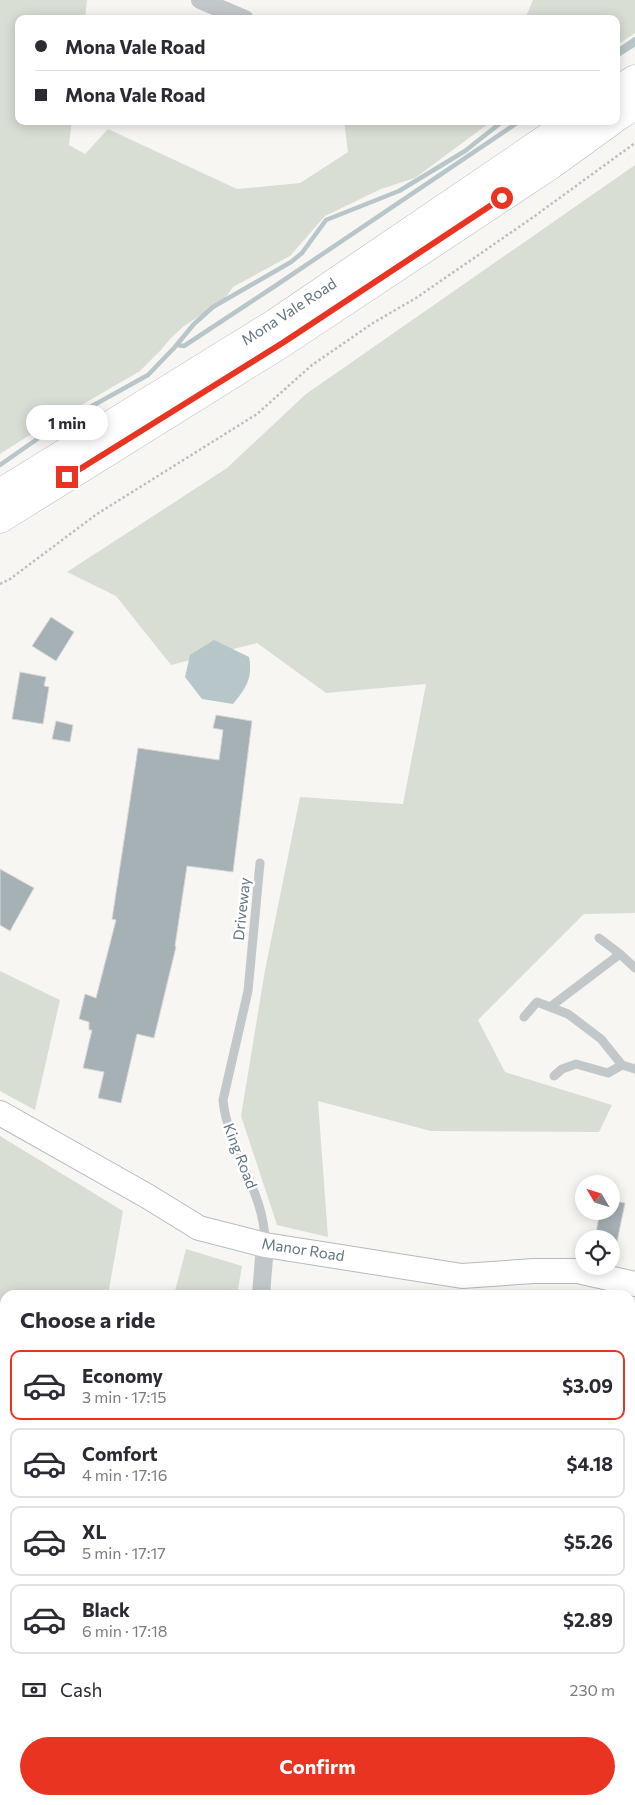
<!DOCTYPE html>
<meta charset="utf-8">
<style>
body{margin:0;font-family:Commissioner,sans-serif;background:#f7f7f7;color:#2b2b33;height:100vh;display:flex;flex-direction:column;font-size:19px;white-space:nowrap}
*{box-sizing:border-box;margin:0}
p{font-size:16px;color:#7c7c81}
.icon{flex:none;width:28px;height:28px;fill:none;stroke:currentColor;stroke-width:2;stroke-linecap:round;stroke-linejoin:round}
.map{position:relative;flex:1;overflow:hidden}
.panel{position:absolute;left:0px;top:1290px;width:635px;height:515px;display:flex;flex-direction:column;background:#fff;border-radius:15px 15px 0 0;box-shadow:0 2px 12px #0003}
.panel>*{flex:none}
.hud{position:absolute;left:15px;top:15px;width:605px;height:110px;border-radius:10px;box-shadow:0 2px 12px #0003;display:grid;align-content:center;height:110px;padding:0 20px;background:#fff}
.needle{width:32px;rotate:308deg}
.fabs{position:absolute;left:575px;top:1175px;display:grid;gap:10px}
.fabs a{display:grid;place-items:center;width:45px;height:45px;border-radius:50%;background:#fff;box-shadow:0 2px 12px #0003;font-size:25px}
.end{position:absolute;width:22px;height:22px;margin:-11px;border:6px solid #e83421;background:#fff;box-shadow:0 0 0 2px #fff}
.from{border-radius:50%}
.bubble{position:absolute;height:35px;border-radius:18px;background:#fff;box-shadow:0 2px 12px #0003;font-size:16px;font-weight:700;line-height:35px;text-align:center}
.hud b{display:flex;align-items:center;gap:18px;height:48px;font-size:19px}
.hud b+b{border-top:1px solid #e1e1e2}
.hud i{width:12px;height:12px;background:#2b2b33}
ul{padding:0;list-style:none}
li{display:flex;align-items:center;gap:15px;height:70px;margin:0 10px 8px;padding:0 10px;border:2px solid #e1e1e2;border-radius:10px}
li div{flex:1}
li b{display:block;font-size:19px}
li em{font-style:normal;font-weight:700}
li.current{border-color:#e83421}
li>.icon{width:45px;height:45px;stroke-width:1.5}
h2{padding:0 20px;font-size:22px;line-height:60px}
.pay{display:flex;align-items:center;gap:12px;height:55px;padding:0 20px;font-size:19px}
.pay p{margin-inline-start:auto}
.button{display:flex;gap:10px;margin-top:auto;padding:10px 20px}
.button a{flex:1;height:58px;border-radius:30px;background:#e83421;color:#fff;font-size:20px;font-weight:700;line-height:58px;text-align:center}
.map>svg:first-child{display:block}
</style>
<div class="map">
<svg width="635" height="1805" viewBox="0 0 635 1805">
<rect width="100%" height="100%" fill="#f7f6f3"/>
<path fill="#d9ded4" d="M0 0H87L85 19H19V121H72L69 145 85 154 108 129 237 189 300 183 348 152 344 121H492L415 178 381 189 325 216 290 256 233 287 224 300 184 326 170 339 161 350 140 371 25 438 0 454Z
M533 0H635V33L616 46V19H525Z
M635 165V913L584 914 478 1020 505 1072 612 1105 599 1132 431 1131 318 1101 328 1237 277 1225 241 1116 265 970 300 797 403 804 426 684 326 693 257 643 171 665 116 596 67 572 227 468 306 394Z
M0 971 60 1000 35 1110 0 1091Z
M0 1136 123 1211 108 1295H5V1490L0 1493Z
M186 1249 242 1266 237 1295H174Z
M630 1553 635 1555V1595L630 1594Z
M0 1716 5 1721V1800H37L38 1805H0Z"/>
<path fill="#b7c6c9" d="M214 640 249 657C253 678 246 688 233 704L202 699 185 677 190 655Z"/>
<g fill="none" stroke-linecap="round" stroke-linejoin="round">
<path stroke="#b7c6c9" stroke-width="4.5" d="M616 52 635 39
M616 56 635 44
M177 345 184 346 275 286 520 121
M0 465 56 426 148 375 174 348 194 324 213 307 291 262 302 253 326 220 399 191 465 151 503 121"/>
</g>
<path fill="#a6b1b5" stroke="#d8d8d6" d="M51 617 74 632 56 661 32 646Z
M20 672 46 677 44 686 49 687 43 724 12 719Z
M216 715 252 721 233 872 187 866 175 946 176 947 154 1038 137 1034 121 1103 98 1098 104 1072 83 1068 92 1030H89V1022L79 1019 85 994 96 998 116 920 112 919 138 748 219 760 223 730 213 728Z
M56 721 73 725 70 742 52 739Z
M0 869 34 888 10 931 0 925Z
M611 1200 625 1203 617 1242 611 1241V1239L595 1238 600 1211H611Z"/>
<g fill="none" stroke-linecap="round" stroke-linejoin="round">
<g stroke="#b4bbbe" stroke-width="26">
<path id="secondary" d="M0 1113 147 1196 199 1228 265 1245 462 1276 534 1271H578L635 1284"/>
</g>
<g stroke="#b5b9bc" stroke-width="29">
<path id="highway" d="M616 91 635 79
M616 118 635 105
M0 493 275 323 572 121
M0 519 284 342 551 165 612 121"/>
</g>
<path stroke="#bcbfc1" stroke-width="2.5" stroke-dasharray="2.5 2.5" stroke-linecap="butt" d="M0 584 10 579 97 514 257 414 312 365 373 323 416 298 532 218 635 143"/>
<path stroke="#c2c7c9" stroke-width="9" d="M260 863 248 991 223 1100C228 1151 266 1193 265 1245
M599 938 620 954
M550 1007 620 954 635 968
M524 1017 537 1002 568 1014 601 1039 622 1065
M554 1076 562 1069 576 1064 608 1073 622 1065 635 1069"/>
<path stroke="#c2c7c9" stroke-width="18" d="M200 0 245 19
M261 1295 265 1245
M0 1691 5 1696
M55 1800 57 1805
M434 1800 438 1805"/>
<use href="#secondary" stroke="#fff" stroke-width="24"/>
<use href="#highway" stroke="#fff" stroke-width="28"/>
</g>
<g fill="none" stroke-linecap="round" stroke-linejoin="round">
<path stroke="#e83421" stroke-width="6" d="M67 477 284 342 502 198"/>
</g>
<g text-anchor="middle" stroke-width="5" stroke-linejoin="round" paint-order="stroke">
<g font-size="15" fill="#61767f" stroke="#fff">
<text transform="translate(289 312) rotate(-33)" y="5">Mona Vale Road</text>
<text transform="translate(242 909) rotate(-84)" y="5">Driveway</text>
<text transform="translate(240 1156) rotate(69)" y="5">King Road</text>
<text transform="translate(303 1250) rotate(9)" y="5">Manor Road</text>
</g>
</g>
</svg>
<div class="fabs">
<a><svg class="needle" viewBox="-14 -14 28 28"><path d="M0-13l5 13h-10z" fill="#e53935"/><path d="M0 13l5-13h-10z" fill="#7c7c81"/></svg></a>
<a><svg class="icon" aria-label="locate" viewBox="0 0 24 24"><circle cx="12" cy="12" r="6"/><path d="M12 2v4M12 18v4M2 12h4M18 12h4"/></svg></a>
</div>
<i class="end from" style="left:502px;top:198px"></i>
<i class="end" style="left:67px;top:477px"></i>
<div class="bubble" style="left:26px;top:405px;width:82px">1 min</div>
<div class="hud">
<b><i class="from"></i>Mona Vale Road</b>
<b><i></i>Mona Vale Road</b>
</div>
<section class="panel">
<h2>Choose a ride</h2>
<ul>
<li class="current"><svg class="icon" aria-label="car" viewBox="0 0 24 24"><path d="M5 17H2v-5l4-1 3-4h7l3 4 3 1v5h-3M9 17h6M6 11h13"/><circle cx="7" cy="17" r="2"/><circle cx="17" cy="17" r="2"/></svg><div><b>Economy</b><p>3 min · 17:15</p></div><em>$3.09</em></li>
<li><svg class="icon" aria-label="car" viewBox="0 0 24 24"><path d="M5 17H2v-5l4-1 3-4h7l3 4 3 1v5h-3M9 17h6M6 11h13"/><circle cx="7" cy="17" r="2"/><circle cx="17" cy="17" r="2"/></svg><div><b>Comfort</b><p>4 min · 17:16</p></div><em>$4.18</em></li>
<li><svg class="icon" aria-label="car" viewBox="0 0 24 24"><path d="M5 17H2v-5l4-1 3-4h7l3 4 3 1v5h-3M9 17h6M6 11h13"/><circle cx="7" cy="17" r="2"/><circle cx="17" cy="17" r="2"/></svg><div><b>XL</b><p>5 min · 17:17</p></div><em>$5.26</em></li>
<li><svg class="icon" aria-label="car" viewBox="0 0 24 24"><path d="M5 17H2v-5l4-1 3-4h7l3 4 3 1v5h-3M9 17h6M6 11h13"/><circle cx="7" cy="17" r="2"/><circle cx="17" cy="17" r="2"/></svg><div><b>Black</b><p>6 min · 17:18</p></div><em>$2.89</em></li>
</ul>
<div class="pay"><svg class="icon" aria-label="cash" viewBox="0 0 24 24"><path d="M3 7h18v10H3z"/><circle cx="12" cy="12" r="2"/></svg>Cash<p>230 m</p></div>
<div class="button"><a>Confirm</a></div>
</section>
</div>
